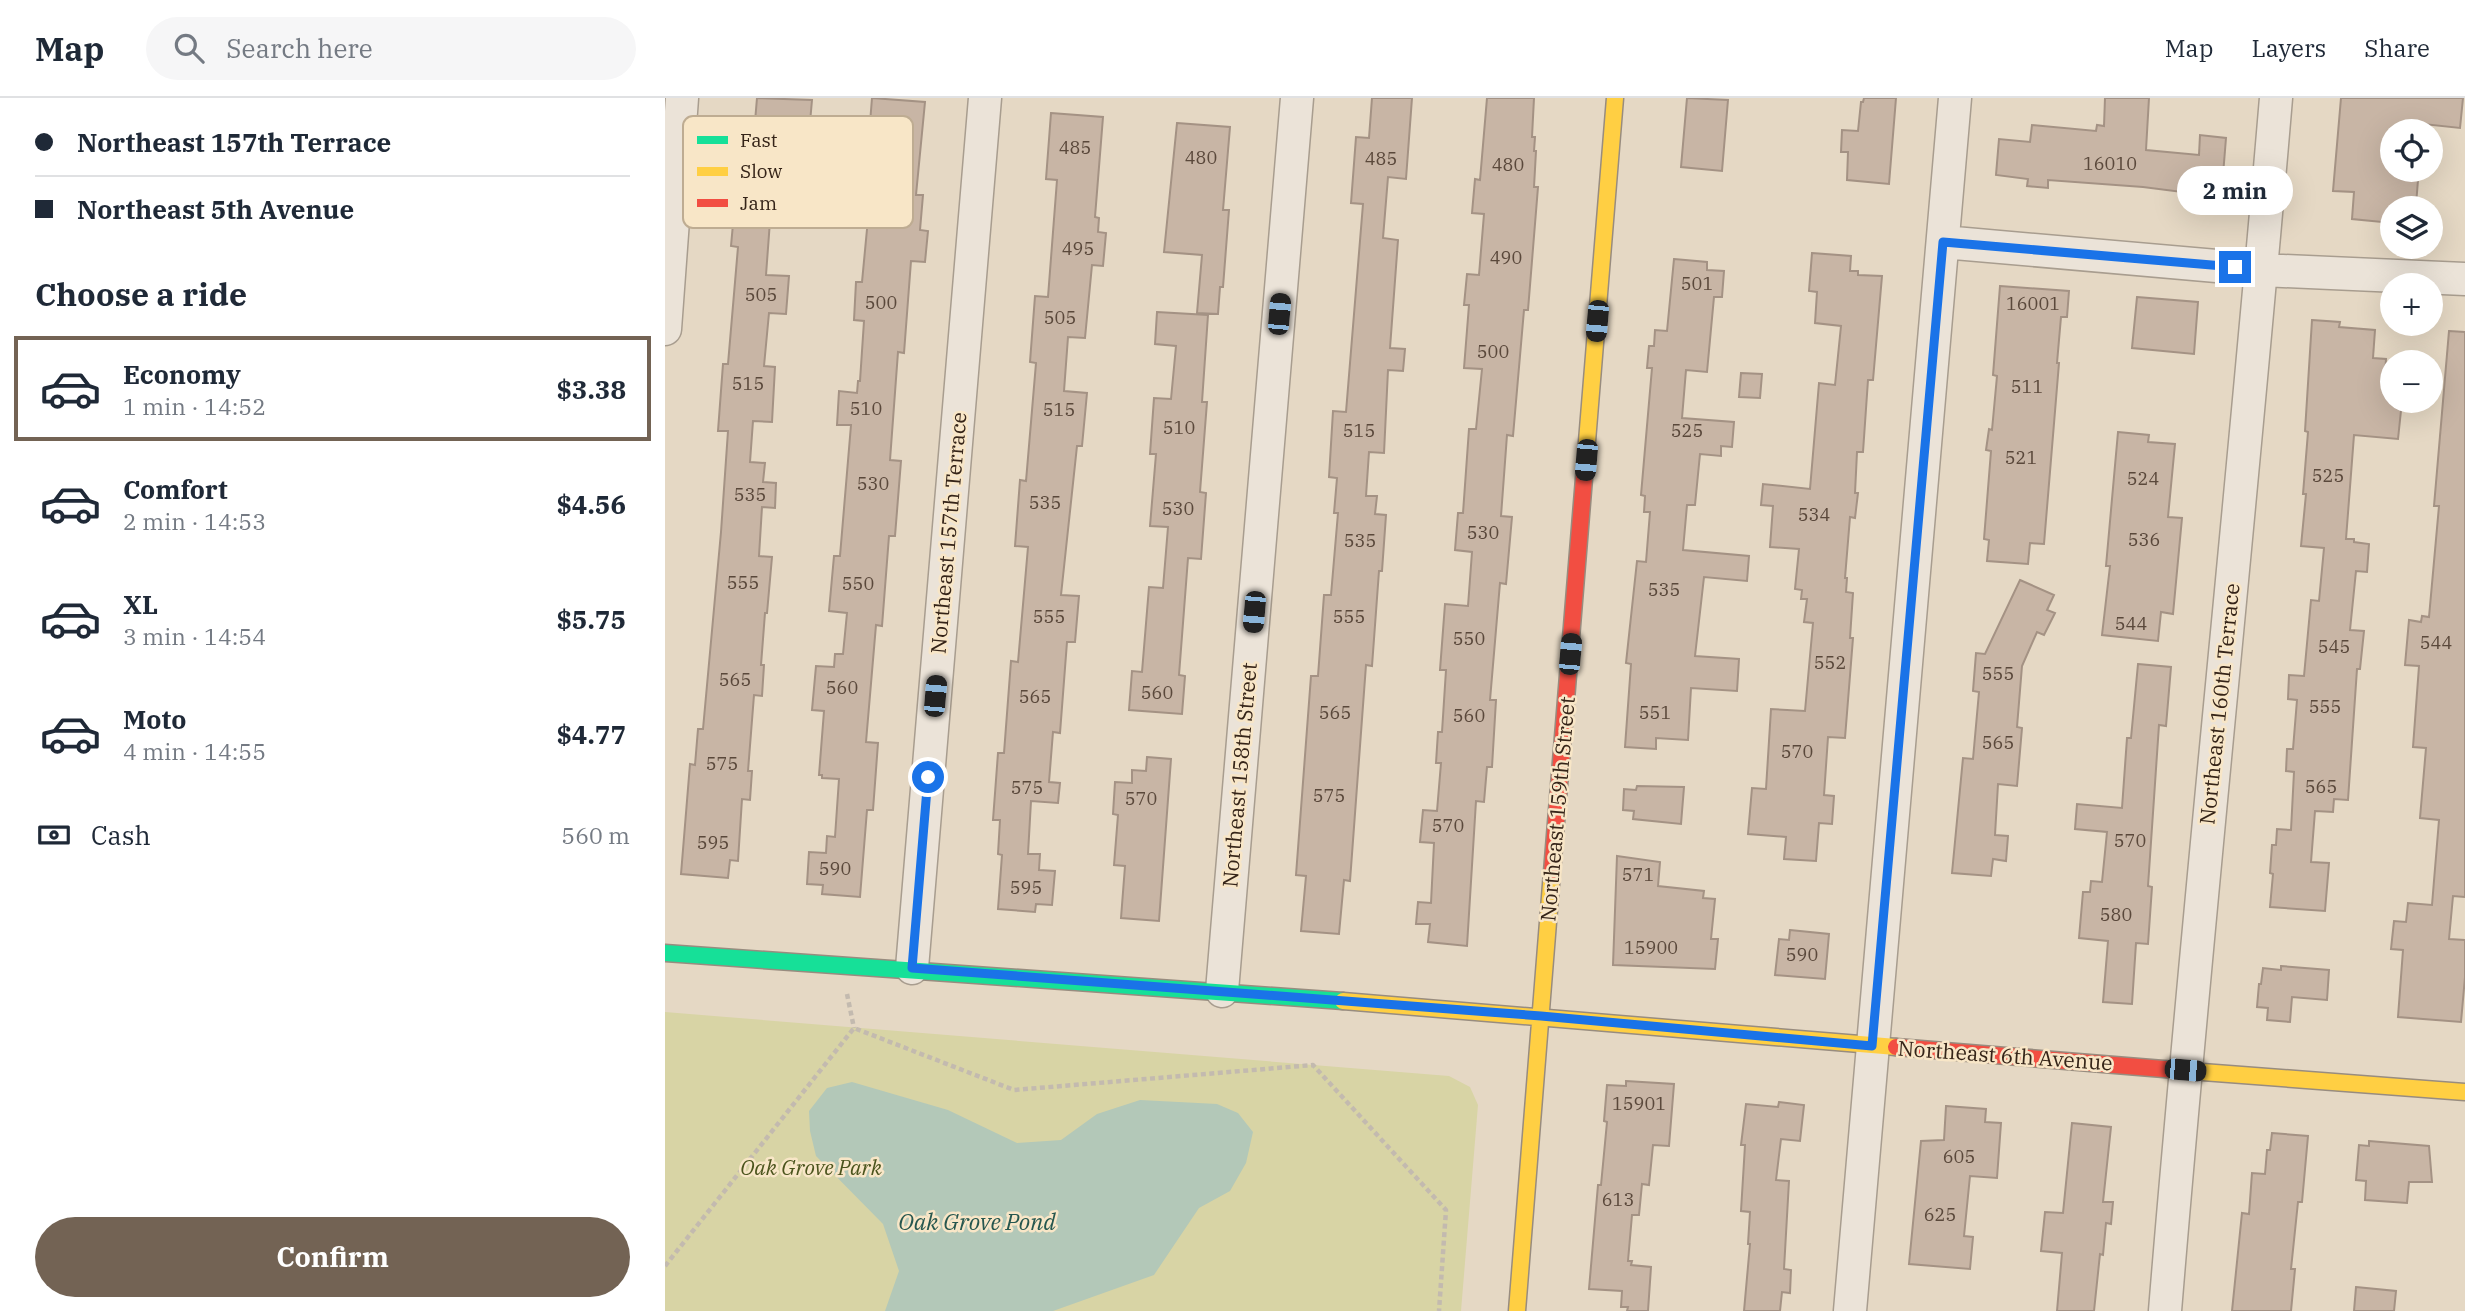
<!DOCTYPE html>
<meta charset="utf-8">
<style>
body{margin:0;font-family:"IBM Plex Serif",serif;background:#f6f6f7;color:#1f2937;height:100vh;display:flex;flex-direction:column;font-size:26px;white-space:nowrap}
*{box-sizing:border-box;margin:0}
p{font-size:23px;color:#747a83}
.icon{flex:none;width:38px;height:38px;fill:none;stroke:currentColor;stroke-width:2;stroke-linecap:round;stroke-linejoin:round}
.map{position:relative;flex:1;overflow:hidden}
.details{display:flex;flex-direction:column;background:#fff;width:665px}
.details>*{flex:none}
.top-card{display:grid;align-content:center;height:154px;padding:0 35px;background:#fff}
.controls{position:absolute;left:1715px;top:21px;display:grid;gap:14px}
.controls a{display:grid;place-items:center;width:63px;height:63px;border-radius:50%;background:#fff;box-shadow:0 7px 28px #0002;font-size:35px}
.end{position:absolute;width:32px;height:32px;margin:-16px;border:9px solid #1a73e8;background:#fff;box-shadow:0 0 0 4px #fff}
.from{border-radius:50%}
.bubble{position:absolute;height:49px;border-radius:24px;background:#fff;box-shadow:0 7px 28px #0002;font-size:23px;font-weight:700;line-height:49px;text-align:center}
.car{position:absolute;width:21px;height:42px;margin:-21px -10px;border-radius:9px;box-shadow:0 0 5px 2px #0007;background:linear-gradient(#222 24%,#8ab4d8 0 40%,#222 0 76%,#8ab4d8 0 86%,#222 0)}
.top-card b{display:flex;align-items:center;gap:24px;height:66px;font-size:26px}
.top-card b+b{border-top:2px solid #e0e1e3}
.top-card i{width:18px;height:18px;background:#1f2937}
ul{padding:0;list-style:none}
li{display:flex;align-items:center;gap:21px;height:105px;margin:0 14px 10px;padding:0 21px;border:4px solid transparent;border-radius:0px}
li div{flex:1}
li b{display:block;font-size:26px}
li em{font-style:normal;font-weight:700}
li.current{border-color:#736354}
li>.icon{width:63px;height:63px;stroke-width:1.5}
h2{padding:0 35px;font-size:32px;line-height:84px}
.pay{display:flex;align-items:center;gap:18px;height:77px;padding:0 35px;font-size:26px}
.pay p{margin-inline-start:auto}
.primary-button{display:flex;gap:14px;margin-top:auto;padding:14px 35px}
.primary-button a{flex:1;height:80px;border-radius:42px;background:#736354;color:#fff;font-size:28px;font-weight:700;line-height:80px;text-align:center}
header{display:flex;align-items:center;gap:42px;box-sizing:border-box;height:98px;padding:0 35px;background:#fff;border-bottom:2px solid #e0e1e3}
header strong{font-size:33px}
nav{display:flex;gap:38px;margin-inline-start:auto;font-size:24px}
.search{width:490px;height:63px;background:#f6f6f7;display:flex;align-items:center;gap:18px;box-sizing:border-box;padding:0 24px;border-radius:38px;color:#747a83;font-size:26px}
main{display:flex;flex:1;min-height:0}
.map>svg:first-child{display:block}
</style>
<header>
<strong>Map</strong>
<div class="search"><svg class="icon" aria-label="search" viewBox="0 0 24 24"><circle cx="10" cy="10" r="6"/><path d="M15 15l6 6"/></svg>Search here</div>
<nav><a>Map</a><a>Layers</a><a>Share</a></nav>
</header>
<main>
<section class="details">
<div class="top-card">
<b><i class="from"></i>Northeast 157th Terrace</b>
<b><i></i>Northeast 5th Avenue</b>
</div>
<h2>Choose a ride</h2>
<ul>
<li class="current"><svg class="icon" aria-label="car" viewBox="0 0 24 24"><path d="M5 17H2v-5l4-1 3-4h7l3 4 3 1v5h-3M9 17h6M6 11h13"/><circle cx="7" cy="17" r="2"/><circle cx="17" cy="17" r="2"/></svg><div><b>Economy</b><p>1 min · 14:52</p></div><em>$3.38</em></li>
<li><svg class="icon" aria-label="car" viewBox="0 0 24 24"><path d="M5 17H2v-5l4-1 3-4h7l3 4 3 1v5h-3M9 17h6M6 11h13"/><circle cx="7" cy="17" r="2"/><circle cx="17" cy="17" r="2"/></svg><div><b>Comfort</b><p>2 min · 14:53</p></div><em>$4.56</em></li>
<li><svg class="icon" aria-label="car" viewBox="0 0 24 24"><path d="M5 17H2v-5l4-1 3-4h7l3 4 3 1v5h-3M9 17h6M6 11h13"/><circle cx="7" cy="17" r="2"/><circle cx="17" cy="17" r="2"/></svg><div><b>XL</b><p>3 min · 14:54</p></div><em>$5.75</em></li>
<li><svg class="icon" aria-label="car" viewBox="0 0 24 24"><path d="M5 17H2v-5l4-1 3-4h7l3 4 3 1v5h-3M9 17h6M6 11h13"/><circle cx="7" cy="17" r="2"/><circle cx="17" cy="17" r="2"/></svg><div><b>Moto</b><p>4 min · 14:55</p></div><em>$4.77</em></li>
</ul>
<div class="pay"><svg class="icon" aria-label="cash" viewBox="0 0 24 24"><path d="M3 7h18v10H3z"/><circle cx="12" cy="12" r="2"/></svg>Cash<p>560 m</p></div>
<div class="primary-button"><a>Confirm</a></div>
</section>
<div class="map">
<svg width="1800" height="1213" viewBox="0 0 1800 1213">
<rect width="100%" height="100%" fill="#e5d8c4"/>
<path fill="#d8d4a5" d="M0 914 784 978 805 989 813 1007 796 1213H0Z"/>
<path fill="#b3c8b8" d="M187 984 283 1012 352 1045 396 1042 432 1016 475 1002 552 1006 573 1015 588 1034 581 1065 565 1093 534 1110 489 1177 388 1213H220L234 1173 218 1126 151 1058 145 1033 144 1013 162 990Z"/>
<path fill="#c8b5a5" stroke="#a49284" stroke-width="2" d="M92 0 147 2 143 47 125 45 122 124 105 123 101 177 124 178 121 216 104 215 99 268 110 269 107 324 88 323 85 364 100 365 98 384 111 385 110 410 97 409 94 458 107 459 102 515H100L96 567H99L97 598 89 597 83 673H87L85 702 77 701 73 763 65 762 63 780 16 776 25 666 30 667 33 631H38L56 434 63 333H53L58 266H63L73 149 66 148 72 82 85 83Z
M207 0 260 4 251 97H258L255 132 263 133 260 164 246 163 239 255 233 254 225 362 236 363 230 438H224L217 528 211 527 201 644 213 645 208 712H202L195 799 157 796 158 787 142 786 144 754 161 755 162 738 170 739 174 681 157 680V677H154L159 613 147 612 151 568 169 569 170 556H178L182 515 164 513 169 458H175L186 327H172L174 293 192 295 193 283H195L199 223 189 222 191 184H197L208 68 198 67 201 37 204 38Z
M707 0H747L741 81 723 79 718 140 733 142 725 250 740 251 738 273 723 272 719 355 704 354 701 398H712L710 416 721 417 717 473H714L707 568 701 567 685 783 679 782 674 836 636 833 641 778 631 777 646 578H653L659 497H666L673 415H669L672 380 664 379 668 313 681 314 698 106 686 105 691 39 704 40Z
M822 0H869L867 39H870L869 53H871L869 89H873L863 212H859L848 338 842 337 836 418 847 419 841 486 835 485 825 602H831L827 669H822L819 704 811 703 802 848 763 844 765 826H751L753 804 766 805 769 745 755 744 758 712 772 713 776 665H771L773 634H777L781 572H775L780 506 803 508 807 454 790 452 793 415H798L804 331H811L817 271 799 270 804 207H799L802 176 814 177 819 116 807 115 810 81 815 82Z
M1022 0 1063 2 1057 73 1016 69Z
M1199 0H1231L1224 86 1182 82 1183 54H1176L1177 32 1193 33 1196 4H1198Z
M1440 0H1484L1481 52 1534 57 1535 37 1561 40 1558 77 1550 76 1548 98 1478 89 1383 82V90L1362 88 1363 81 1331 77 1334 41 1365 44 1367 27 1431 33 1432 27 1439 28Z
M1676 0H1798L1795 30 1740 24 1739 33H1727V72H1736L1735 81 1753 82 1751 107 1735 106V110H1727V125L1687 121 1689 94 1668 93Z
M386 15 438 19 430 119 434 120 433 134 441 135 438 168 427 167 420 240 403 239 399 293 422 295 417 348H412L396 497 414 498 410 544H402L395 635 388 634 384 684 395 685 393 705 366 703 363 756H375L374 772 390 773 387 807 371 806 370 814 333 811 337 757 333 756 335 722H328L333 655H339L346 563 353 564 363 449 350 448 355 382 361 383 371 265 365 264 370 198 383 199 392 82 381 81Z
M512 25 565 29 558 112H564L558 189H555L553 216 532 215 537 157 499 154Z
M1147 155 1186 158 1185 173H1193V177L1217 178 1208 282H1203L1198 354H1192L1190 395H1193L1190 420 1185 419 1180 480H1182L1181 494 1188 495 1185 540H1188L1180 640 1163 639 1159 697 1169 698 1167 726 1154 725 1151 763 1119 761 1121 739 1083 736 1087 690 1101 691 1106 611 1140 613 1148 525 1139 524 1142 501H1136L1137 492 1130 491 1134 451 1105 449 1108 408 1096 407 1098 386 1145 391 1154 285 1170 287 1176 228 1150 225 1152 194 1144 193Z
M1009 161 1042 164V172L1059 173 1057 199H1049L1042 274 1021 272 1017 320 1069 324 1067 349 1056 348V358L1035 356 1030 407H1022L1018 452 1084 458 1082 483 1039 479 1030 558 1074 561 1072 593 1026 590 1023 642 991 640V651L960 649 966 566 961 565 972 463 981 464 985 414H979L980 398 976 397 987 270H982L984 248H989L990 232 1002 233Z
M1335 188 1404 193 1402 219H1396L1392 265H1394L1379 446 1365 445 1363 466 1322 463 1324 442 1319 441 1326 353 1321 352 1324 331 1327 332 1332 278 1328 277Z
M1472 199 1533 204 1529 256 1467 250Z
M492 214 543 217 537 304H542L535 394 541 395 536 461 523 460 514 577 520 578 517 616 464 612 467 573 477 574 484 489 498 490 503 429 485 428 491 356H485L489 300 506 301 511 248 490 246Z
M1647 222 1675 224 1674 229 1710 232 1708 260 1721 261 1720 278 1727 279V303H1737L1733 341 1689 337 1681 441H1689V444L1704 446 1702 474 1691 473 1685 532 1699 533 1695 571H1692L1683 702 1669 701 1668 714 1650 713 1646 764 1664 765 1660 813 1605 809 1608 776 1605 775 1607 747H1611L1612 731 1626 732 1629 674 1621 673 1622 651H1628L1632 602 1623 601 1624 577 1639 578 1646 502 1654 503 1659 450 1636 448 1641 396H1638L1643 334 1640 333Z
M1784 233 1800 234V799L1788 798 1784 841 1800 842V879L1796 924 1733 919 1738 852 1726 851 1729 823 1741 824 1743 805 1767 807 1774 722 1755 720 1761 650 1748 649 1754 568 1740 567 1744 522 1756 524 1757 518 1764 519 1774 408H1769Z
M1076 275 1097 276 1095 300 1074 299Z
M1453 334 1484 337 1483 344 1510 346 1503 419 1517 420 1508 516 1496 514 1493 543 1437 537 1445 468H1441Z
M1355 482 1389 497 1382 512 1390 515 1379 537 1372 534 1357 568 1352 629 1357 630 1352 688 1333 686 1330 737 1343 738 1341 763 1328 761 1326 778 1287 775 1298 660 1308 661 1314 594 1308 593 1311 555 1320 556Z
M1473 566 1506 569 1501 628 1494 627 1483 788 1487 789 1483 846 1471 845 1467 906 1438 904 1443 843 1414 840 1418 794H1425L1426 783 1437 784 1442 734 1410 731 1412 706 1457 710 1462 640H1466Z
M482 659 506 661 494 823 456 820 460 768 449 767 453 717 448 716 450 684 467 685V672L481 673Z
M972 688 1019 689 1016 726 968 721 969 713 958 712 959 691 971 692Z
M952 758 995 764 993 788 1039 793 1038 800 1050 801 1046 841H1053L1050 871 948 867Z
M1125 832 1164 836 1160 881 1110 877 1114 841 1124 842Z
M1616 868 1664 872 1662 902 1627 899 1625 924 1602 922 1603 910 1592 909 1594 886H1596L1598 870 1616 872Z
M961 983 1009 986 1004 1048 988 1047 984 1087 977 1086 974 1117H967L963 1163H967L966 1167 986 1169 983 1213H962L963 1209H956L957 1193 924 1191 933 1087H936L942 1024 939 1023 942 987 961 988Z
M1114 1004 1139 1007 1135 1043 1116 1041 1111 1082 1124 1083 1119 1171 1126 1172 1125 1195 1117 1194 1115 1213H1079L1085 1146H1083L1085 1114 1076 1113 1080 1047H1076L1081 1006 1113 1009Z
M1281 1008 1321 1011 1320 1024 1336 1025 1332 1080 1305 1078 1299 1138 1308 1139 1305 1171 1244 1166 1256 1043 1279 1042Z
M1407 1025 1446 1029 1438 1104H1448L1446 1126 1441 1125 1438 1157 1435 1156 1429 1213H1392L1397 1155 1376 1153 1380 1114 1398 1115Z
M1607 1035 1643 1038 1637 1104H1633L1626 1171H1630L1626 1213H1567L1577 1115 1584 1116 1587 1075 1600 1076 1602 1052H1605Z
M1704 1043 1764 1048 1767 1084H1744L1742 1105 1700 1102 1701 1083 1691 1082 1694 1047 1704 1048Z
M1691 1189 1731 1193 1729 1213H1689Z"/>
<g fill="none" stroke-linecap="round" stroke-linejoin="round">
<g stroke="#a89d8f" stroke-width="35">
<path id="street" d="M1278 144 1597 172 1800 181
M0 231 17 0
M247 870 320 0
M557 893 632 0
M1185 1213 1290 0
M1500 1213C1533 808 1577 405 1611 0"/>
</g>
<g stroke="#988c7f" stroke-width="19">
<path id="fast" d="M0 855 678 903"/>
</g>
<g stroke="#988c7f" stroke-width="19">
<path id="slow" d="M920 368 950 0
M678 903 1231 949
M1511 972 1800 994
M852 1213 887 774"/>
</g>
<g stroke="#988c7f" stroke-width="19">
<path id="jam" d="M887 774 920 368
M1231 949 1511 972"/>
</g>
<path stroke="#c3baaf" stroke-width="4.5" stroke-dasharray="5 3.5" stroke-linecap="butt" d="M182 896 189 930
M0 1168 189 930 349 992 648 967 781 1112 774 1213"/>
<use href="#street" stroke="#ebe3d8" stroke-width="32"/>
<use href="#fast" stroke="#16e098" stroke-width="16"/>
<use href="#slow" stroke="#ffcf43" stroke-width="16"/>
<use href="#jam" stroke="#f24e42" stroke-width="16"/>
</g>
<g fill="none" stroke-linecap="round" stroke-linejoin="round">
<path stroke="#1a73e8" stroke-width="9" d="M263 679 247 870 876 918 1207 948 1278 144 1570 169"/>
</g>
<g text-anchor="middle" stroke-width="5" stroke-linejoin="round" paint-order="stroke">
<g font-size="18" fill="#5a483b">
<text x="410" y="56">485</text>
<text x="536" y="66">480</text>
<text x="716" y="67">485</text>
<text x="1445" y="72">16010</text>
<text x="843" y="73">480</text>
<text x="413" y="157">495</text>
<text x="841" y="166">490</text>
<text x="1032" y="192">501</text>
<text x="96" y="203">505</text>
<text x="216" y="211">500</text>
<text x="1368" y="212">16001</text>
<text x="395" y="226">505</text>
<text x="828" y="260">500</text>
<text x="83" y="292">515</text>
<text x="1362" y="295">511</text>
<text x="201" y="317">510</text>
<text x="394" y="318">515</text>
<text x="514" y="336">510</text>
<text x="694" y="339">515</text>
<text x="1022" y="339">525</text>
<text x="1356" y="366">521</text>
<text x="1663" y="384">525</text>
<text x="1478" y="387">524</text>
<text x="208" y="392">530</text>
<text x="85" y="403">535</text>
<text x="380" y="411">535</text>
<text x="513" y="417">530</text>
<text x="1149" y="423">534</text>
<text x="818" y="441">530</text>
<text x="1479" y="448">536</text>
<text x="695" y="449">535</text>
<text x="78" y="491">555</text>
<text x="193" y="492">550</text>
<text x="999" y="498">535</text>
<text x="384" y="525">555</text>
<text x="684" y="525">555</text>
<text x="1466" y="532">544</text>
<text x="804" y="547">550</text>
<text x="1771" y="551">544</text>
<text x="1669" y="555">545</text>
<text x="1165" y="571">552</text>
<text x="1333" y="582">555</text>
<text x="70" y="588">565</text>
<text x="177" y="596">560</text>
<text x="492" y="601">560</text>
<text x="370" y="605">565</text>
<text x="1660" y="615">555</text>
<text x="670" y="621">565</text>
<text x="990" y="621">551</text>
<text x="804" y="624">560</text>
<text x="1333" y="651">565</text>
<text x="1132" y="660">570</text>
<text x="57" y="672">575</text>
<text x="1656" y="695">565</text>
<text x="362" y="696">575</text>
<text x="664" y="704">575</text>
<text x="476" y="707">570</text>
<text x="783" y="734">570</text>
<text x="1465" y="749">570</text>
<text x="48" y="751">595</text>
<text x="170" y="777">590</text>
<text x="973" y="783">571</text>
<text x="361" y="796">595</text>
<text x="1451" y="823">580</text>
<text x="986" y="856">15900</text>
<text x="1137" y="863">590</text>
<text x="974" y="1012">15901</text>
<text x="1294" y="1065">605</text>
<text x="953" y="1108">613</text>
<text x="1275" y="1123">625</text>
</g>
<g font-size="21" fill="#352418" stroke="#f8e6c7">
<text transform="translate(284 435) rotate(-85)" y="7">Northeast 157th Terrace</text>
<text transform="translate(1555 606) rotate(-84)" y="7">Northeast 160th Terrace</text>
<text transform="translate(575 677) rotate(-85)" y="7">Northeast 158th Street</text>
<text transform="translate(893 711) rotate(-85)" y="7">Northeast 159th Street</text>
<text transform="translate(1340 958) rotate(4)" y="7">Northeast 6th Avenue</text>
</g>
<g font-size="21" font-style="italic" fill="#4b541d" stroke="#f8e6c7">
<text x="146" y="1077">Oak Grove Park</text>
</g>
<g font-size="23" font-style="italic" fill="#26574f" stroke="#f8e6c7">
<text x="312" y="1132">Oak Grove Pond</text>
</g>
</g>
<rect x="18" y="18" width="230" height="112" rx="10" fill="#f8e6c7" stroke="#beac92" stroke-width="2"/>
<rect x="32" y="38" width="31" height="8" fill="#16e098"/>
<rect x="32" y="69" width="31" height="9" fill="#ffcf43"/>
<rect x="32" y="101" width="31" height="8" fill="#f24e42"/>
<g font-size="19" fill="#352418">
<text x="75" y="49">Fast</text>
<text x="75" y="80">Slow</text>
<text x="75" y="112">Jam</text>
</g>
</svg>
<div class="controls">
<a><svg class="icon" aria-label="locate" viewBox="0 0 24 24"><circle cx="12" cy="12" r="6"/><path d="M12 2v4M12 18v4M2 12h4M18 12h4"/></svg></a>
<a><svg class="icon" aria-label="layers" viewBox="0 0 24 24"><path d="M12 4l9 5-9 5-9-5zM3 14l9 5 9-5"/></svg></a>
<a>+</a>
<a>−</a>
</div>
<i class="end from" style="left:263px;top:679px"></i>
<i class="end" style="left:1570px;top:169px"></i>
<div class="bubble" style="left:1512px;top:68px;width:116px">2 min</div>
<i class="car" style="left:614px;top:216px;rotate:5deg"></i>
<i class="car" style="left:932px;top:223px;rotate:185deg"></i>
<i class="car" style="left:921px;top:362px;rotate:185deg"></i>
<i class="car" style="left:589px;top:514px;rotate:185deg"></i>
<i class="car" style="left:905px;top:556px;rotate:5deg"></i>
<i class="car" style="left:270px;top:598px;rotate:5deg"></i>
<i class="car" style="left:1520px;top:972px;rotate:95deg"></i>
</div>
</main>
